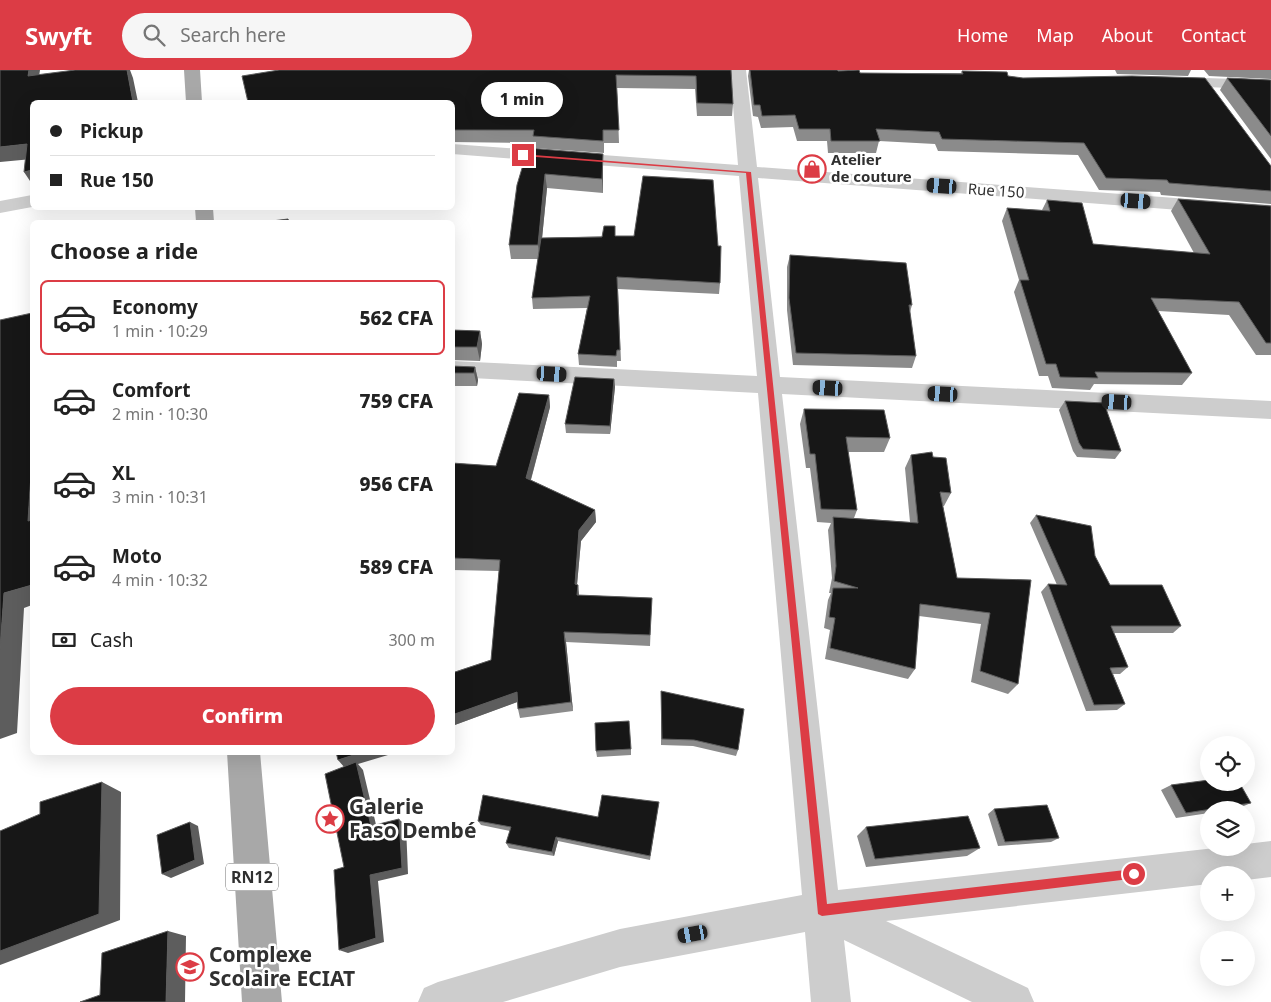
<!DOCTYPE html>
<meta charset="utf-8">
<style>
body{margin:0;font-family:"Noto Sans",sans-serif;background:#f6f6f6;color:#222;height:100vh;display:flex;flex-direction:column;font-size:19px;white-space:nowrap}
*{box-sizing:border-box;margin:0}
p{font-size:16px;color:#767676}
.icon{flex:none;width:28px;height:28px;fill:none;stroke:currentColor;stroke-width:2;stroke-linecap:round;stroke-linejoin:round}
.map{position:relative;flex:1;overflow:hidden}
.details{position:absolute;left:30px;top:150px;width:425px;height:535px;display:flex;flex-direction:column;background:#fff;border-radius:8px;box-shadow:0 5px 20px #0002}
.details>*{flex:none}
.banner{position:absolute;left:30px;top:30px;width:425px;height:110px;border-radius:8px;box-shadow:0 5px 20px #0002;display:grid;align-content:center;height:110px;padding:0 20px;background:#fff}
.buttons{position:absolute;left:1200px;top:666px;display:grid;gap:10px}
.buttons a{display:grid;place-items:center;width:55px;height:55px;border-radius:50%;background:#fff;box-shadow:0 5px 20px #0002;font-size:25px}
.end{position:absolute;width:22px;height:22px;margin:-11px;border:6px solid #dc3c45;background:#fff;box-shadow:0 0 0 2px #fff}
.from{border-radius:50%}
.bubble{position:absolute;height:35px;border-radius:18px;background:#fff;box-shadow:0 5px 20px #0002;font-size:16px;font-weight:800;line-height:35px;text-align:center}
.car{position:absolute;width:15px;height:30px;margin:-15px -8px;border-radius:6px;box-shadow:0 0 4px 1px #0007;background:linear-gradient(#222 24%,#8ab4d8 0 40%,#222 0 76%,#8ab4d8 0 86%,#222 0)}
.banner b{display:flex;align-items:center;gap:18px;height:48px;font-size:19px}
.banner b+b{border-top:1px solid #e0e0e0}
.banner i{width:12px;height:12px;background:#222}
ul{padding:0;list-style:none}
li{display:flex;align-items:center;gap:15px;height:75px;margin:0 10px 8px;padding:0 10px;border:2px solid transparent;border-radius:8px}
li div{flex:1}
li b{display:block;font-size:19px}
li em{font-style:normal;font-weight:800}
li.on{border-color:#dc3c45}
li>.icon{width:45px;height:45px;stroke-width:1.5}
h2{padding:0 20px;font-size:22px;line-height:60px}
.pay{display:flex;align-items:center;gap:12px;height:55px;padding:0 20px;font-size:19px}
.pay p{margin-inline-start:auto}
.primary-button{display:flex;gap:10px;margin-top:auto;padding:10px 20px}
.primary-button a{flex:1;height:58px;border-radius:30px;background:#dc3c45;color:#fff;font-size:20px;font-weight:800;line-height:58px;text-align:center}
header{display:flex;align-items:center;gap:30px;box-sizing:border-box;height:70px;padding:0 25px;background:#dc3c45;color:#fff}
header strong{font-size:24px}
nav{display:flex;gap:28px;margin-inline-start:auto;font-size:18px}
.search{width:350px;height:45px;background:#f6f6f6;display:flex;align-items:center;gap:12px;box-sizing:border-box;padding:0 18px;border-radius:28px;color:#767676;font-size:19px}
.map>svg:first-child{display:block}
</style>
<header>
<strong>Swyft</strong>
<div class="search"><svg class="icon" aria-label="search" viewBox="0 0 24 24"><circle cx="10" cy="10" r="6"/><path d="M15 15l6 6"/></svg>Search here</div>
<nav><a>Home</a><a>Map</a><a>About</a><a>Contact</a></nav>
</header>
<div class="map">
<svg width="1271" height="932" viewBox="0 0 1271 932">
<rect width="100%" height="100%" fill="#fff"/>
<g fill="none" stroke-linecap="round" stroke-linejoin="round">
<path fill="#cdcdcd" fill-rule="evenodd" d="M730 0H746L757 97 1271 135V147L758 108 780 307 1271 331V349L782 324 838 820 1215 778H1246V774L1271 771V807L1246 810V805H1209V814L886 851 1028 918 1034 932H972L844 870 851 932H811L805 862 620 897 503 932H418L424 918 438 912 620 859 802 825 758 323 452 307V291L757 306 739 106 452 84V74L738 95Z
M1171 7 1271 10V20L1165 15 1163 12Z
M32 125V137L0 143V131Z"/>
<path fill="#a8a8a8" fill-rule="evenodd" d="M184 0H200L202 32H186Z
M195 138H213L214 152H196Z
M227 682H260L282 932H242Z"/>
</g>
<path fill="#8b8b8b" d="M731 0 733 34 732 46H697L695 19 617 18 619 73H604V83L534 78 533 73 452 72V32L242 6Z
M749 0H837L860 3H961L962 1 1008 6 1271 96V134L1161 125 1160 122 1099 120 1078 85 938 81 935 74 879 71 876 83H828L827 71H797L793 57 761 58 758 47 753 46 748 6Z
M1115 0H1191L1188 6 1117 4Z
M1204 0H1271V9L1209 6Z
M1227 8 1271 10V89L1220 20Z
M528 78 603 97V123L547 118 542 168 615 166 720 213 719 224 618 219 621 291H617V297L579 295 578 284 587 238 533 239 532 228 538 189H511L509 175Z
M1178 129 1271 136V285H1256L1229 245 1158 241 1192 303 1182 315 1094 314 1090 320 1052 318 1048 306H1039L1014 222 1019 210 1002 151 1007 138 1042 140 1047 130 1093 174 1194 183 1171 141Z
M790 185 912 235 910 242 916 286 912 298 793 295 787 240V197Z
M452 260 480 261 482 274 480 291 452 290Z
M452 296 475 297 478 310 477 316H452Z
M614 309 615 317 610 364 566 363 565 354Z
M549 325 550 337 531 410 595 440 596 452 581 471 577 515H578L579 525 652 528 650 576 566 572 573 641 520 648 518 639 517 632 452 656V603L491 590 499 501 452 500V393L496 396Z
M1065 331 1121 381 1115 389 1077 387 1073 381 1059 340Z
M804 339 890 368 884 382H848L857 440 854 448 910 452 905 398 911 385 933 387 951 423 944 436H943L957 508 1031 510 1018 614 1008 624 971 612 981 554 919 546 915 599 908 609 825 589 830 560 824 558 828 530 831 523H829L832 508 828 460 831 453 817 452 810 398H806L800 354Z
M1036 445 1095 486 1110 515 1181 556 1173 563H1114L1128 597 1120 604H1113L1125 634 1117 640 1086 641 1041 522 1048 514 1057 515 1030 453Z
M661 621 738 680 736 686 693 676 661 675Z
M631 679V685L597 687 596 681Z
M1171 715 1251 733 1239 738 1226 740H1209V743L1176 748 1161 720Z
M659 732 650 790 558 771 554 786 509 778 506 773 510 761 481 755 478 751 598 747Z
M994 739 1059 768 1051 772 998 776 988 744Z
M866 757 980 778 967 786 866 797 857 766Z"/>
<path fill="#5d5d5d" d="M29 0H40L37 20 28 6Z
M127 0H130L133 8 138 32H133Z
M27 74 32 89 0 92V77Z
M452 76 454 86 452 93Z
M603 84V123L602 109Z
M32 100V114L24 102Z
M545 104 547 118 540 189 538 175Z
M480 261 482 274 480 291 477 277Z
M475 297 478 310 477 316 474 303Z
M614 309 615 317 610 364V356Z
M549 325 550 337 528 420 526 408Z
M32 389V456L28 451Z
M595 440 596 452 581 471 576 525 575 514 579 460Z
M32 515V535L24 538 17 663 0 669V580L4 523Z
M578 515 579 526 577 525Z
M564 562 566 572 573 641 571 632Z
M517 622 520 631 452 656V645Z
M363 682H398L358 694 363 700 378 763 371 756 345 698 338 690Z
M102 712 121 722 120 850 0 895V881Z
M399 749 406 756 408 804 378 811 384 872 348 883 339 880 370 805Z
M190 752 198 756 204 794 171 808 162 804Z
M556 767 558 771 554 786 552 782Z
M168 861 186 866 185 932H166Z"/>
<path fill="#171717" stroke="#5d5d5d" d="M0 0H29L28 6 75 0H127L133 32H32V100L24 102 27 74 0 77Z
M279 0H731L733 34 697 33 696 6 616 5 619 60H603V71L533 66 534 60H452V32H306H307H248L242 6Z
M750 0H837L838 1 859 0 860 3 963 4 962 1 1007 2 1008 6 1023 8 1132 6 1205 8 1271 96V121L1169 113 1167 110 1106 108 1084 73 942 69 939 62 876 59 880 71H831L830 59H799L795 45 762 46 760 35H754Z
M1227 8 1271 10V66Z
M528 78 603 84 602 109 545 104 538 175H509L517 115Z
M643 106 713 110 718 176H721L720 213 617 207 620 280H617L616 286 578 284 590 226 532 228 541 168 602 167 604 156H615V166H634Z
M1178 129 1271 136V273H1266L1239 232 1151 228 1192 303 1095 302 1098 308 1060 307 1056 294H1046L1020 210H1029L1007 138 1050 141 1047 130 1082 133 1093 174 1210 184Z
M288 149 289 152H272V151Z
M790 185 906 193 912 235H909L916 286 796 283 789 228Z
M32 243V389L28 451 32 450V515L4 523 0 580V250Z
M452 260 480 261 477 277H452Z
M452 296 475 297 474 303H452Z
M575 307 614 309 610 356 565 354Z
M519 323 549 325 526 408 595 440 579 460 575 514 578 515 577 525 652 528 650 565 564 562 571 632 518 639 517 622 452 645V603L491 590 500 490 452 488V393L496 396Z
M1065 331 1104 333 1121 381 1083 379 1079 373Z
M804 339 884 340 890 368 846 367 857 440 821 439 815 384H810Z
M932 382 933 387 946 388 951 423 940 422 957 508 1031 510 1018 614 980 601 990 543 920 534 915 599 830 578 835 548 829 547 833 518H858L834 511 836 496 833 447 918 453 911 385Z
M1036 445 1091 456 1095 486 1110 515H1162L1181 556H1111L1128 597 1110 598 1125 634 1094 635 1048 514 1067 515Z
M661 621 744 639 738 680 694 670 662 669Z
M629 651 631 679 596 681 595 653Z
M336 682H363L338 690Z
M356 692 371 756 399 749 402 798 370 805 376 868 339 880 334 800 344 797 325 704Z
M1209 710V712H1239L1251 733 1186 743 1171 715Z
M102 712 99 844 0 881V761L40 744V732Z
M483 725 598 747 602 725 659 732 650 786 556 767 552 782 506 773 511 757 478 751Z
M1047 735 1059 768 1005 772 994 739Z
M968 746 980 778 875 789 866 757Z
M190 752 195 790 162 804 157 765Z
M168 861 166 932H80L100 925 102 883Z"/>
<path fill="#dc3c45" d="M521 84 751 102 827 834 1134 799 1138 800V808L822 846 818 844 746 103 523 86Z"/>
<defs>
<g id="shop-ring" transform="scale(1.4375)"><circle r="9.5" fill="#fff" stroke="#dc3c45" stroke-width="1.5"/><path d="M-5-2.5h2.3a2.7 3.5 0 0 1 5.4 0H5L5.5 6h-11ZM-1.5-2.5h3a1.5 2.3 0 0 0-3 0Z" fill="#dc3c45"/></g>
<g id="sight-ring" transform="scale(1.4375)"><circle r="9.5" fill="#fff" stroke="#dc3c45" stroke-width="1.5"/><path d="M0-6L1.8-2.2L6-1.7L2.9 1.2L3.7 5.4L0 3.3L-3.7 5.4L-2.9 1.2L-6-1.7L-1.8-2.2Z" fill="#dc3c45"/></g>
<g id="school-ring" transform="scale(1.4375)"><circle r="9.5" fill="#fff" stroke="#dc3c45" stroke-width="1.5"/><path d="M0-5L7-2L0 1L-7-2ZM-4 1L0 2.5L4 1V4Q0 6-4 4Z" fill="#dc3c45"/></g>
</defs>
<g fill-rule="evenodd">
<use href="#shop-ring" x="812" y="99"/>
<use href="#sight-ring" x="330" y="749"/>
<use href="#school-ring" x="190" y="897"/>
</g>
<g text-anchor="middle" stroke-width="5" stroke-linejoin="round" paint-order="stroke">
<g font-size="15" font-weight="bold" fill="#303030" stroke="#fff" text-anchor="start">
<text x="831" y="95">Atelier<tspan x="831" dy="17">de couture</tspan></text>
</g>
<g font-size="15" fill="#303030" stroke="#fff">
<text transform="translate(996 121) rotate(4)" y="5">Rue 150</text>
</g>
<rect fill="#fff" stroke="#6e6e6e" stroke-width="1" x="226" y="793.5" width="52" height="27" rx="4"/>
<g font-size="16" font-weight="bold" fill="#303030">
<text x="252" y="813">RN12</text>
</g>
<g font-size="21" font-weight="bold" fill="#303030" stroke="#fff" text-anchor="start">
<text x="349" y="744">Galerie<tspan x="349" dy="24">Faso Dembé</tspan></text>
<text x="209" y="892">Complexe<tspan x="209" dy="24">Scolaire ECIAT</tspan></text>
</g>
</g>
</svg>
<div class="buttons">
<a><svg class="icon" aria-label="locate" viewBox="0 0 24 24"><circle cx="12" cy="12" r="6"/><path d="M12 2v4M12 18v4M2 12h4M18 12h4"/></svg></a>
<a><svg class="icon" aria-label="layers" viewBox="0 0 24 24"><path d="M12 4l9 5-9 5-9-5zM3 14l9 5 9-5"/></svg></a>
<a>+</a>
<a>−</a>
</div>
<i class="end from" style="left:1134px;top:804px"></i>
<i class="end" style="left:523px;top:85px"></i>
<div class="bubble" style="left:481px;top:12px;width:82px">1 min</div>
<i class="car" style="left:942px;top:116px;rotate:274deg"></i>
<i class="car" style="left:1136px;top:131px;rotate:94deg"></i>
<i class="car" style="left:552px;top:304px;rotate:93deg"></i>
<i class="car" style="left:828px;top:318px;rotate:273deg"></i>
<i class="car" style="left:943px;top:324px;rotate:273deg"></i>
<i class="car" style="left:1117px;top:332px;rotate:273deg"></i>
<i class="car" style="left:693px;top:864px;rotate:260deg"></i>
<div class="banner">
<b><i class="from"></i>Pickup</b>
<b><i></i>Rue 150</b>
</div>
<section class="details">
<h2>Choose a ride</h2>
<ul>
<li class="on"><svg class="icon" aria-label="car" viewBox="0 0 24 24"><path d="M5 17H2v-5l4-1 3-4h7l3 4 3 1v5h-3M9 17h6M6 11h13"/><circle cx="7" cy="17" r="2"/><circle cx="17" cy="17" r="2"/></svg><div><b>Economy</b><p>1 min · 10:29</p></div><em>562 CFA</em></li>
<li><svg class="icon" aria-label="car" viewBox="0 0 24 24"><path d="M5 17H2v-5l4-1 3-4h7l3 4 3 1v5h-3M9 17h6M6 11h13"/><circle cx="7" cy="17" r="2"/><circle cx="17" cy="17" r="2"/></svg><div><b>Comfort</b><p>2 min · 10:30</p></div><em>759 CFA</em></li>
<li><svg class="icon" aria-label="car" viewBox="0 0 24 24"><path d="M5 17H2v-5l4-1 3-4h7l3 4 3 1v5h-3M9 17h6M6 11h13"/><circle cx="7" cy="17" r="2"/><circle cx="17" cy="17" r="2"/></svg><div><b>XL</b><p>3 min · 10:31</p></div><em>956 CFA</em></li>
<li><svg class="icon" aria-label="car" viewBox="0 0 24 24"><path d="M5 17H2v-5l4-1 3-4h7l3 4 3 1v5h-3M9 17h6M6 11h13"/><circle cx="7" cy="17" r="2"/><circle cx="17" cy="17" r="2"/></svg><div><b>Moto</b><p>4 min · 10:32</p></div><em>589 CFA</em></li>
</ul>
<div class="pay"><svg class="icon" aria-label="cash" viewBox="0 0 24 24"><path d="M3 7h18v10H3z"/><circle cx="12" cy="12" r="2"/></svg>Cash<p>300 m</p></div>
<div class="primary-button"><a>Confirm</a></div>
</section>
</div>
